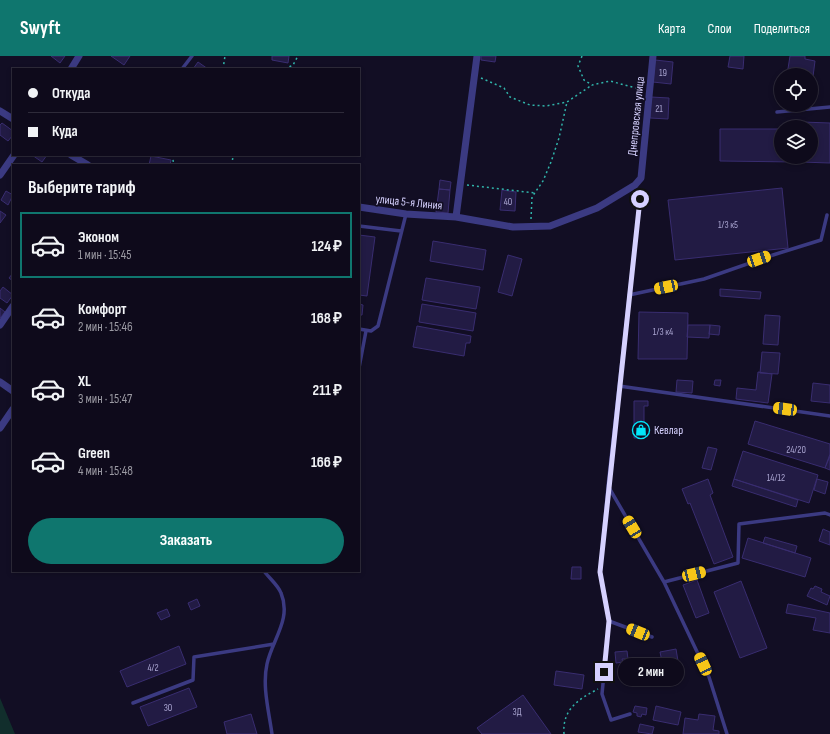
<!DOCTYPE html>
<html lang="ru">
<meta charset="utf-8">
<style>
body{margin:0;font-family:"Sofia Sans Condensed",sans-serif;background:#171324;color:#f1f3f6;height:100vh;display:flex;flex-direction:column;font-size:15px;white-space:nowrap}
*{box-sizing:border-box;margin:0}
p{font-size:13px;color:#9b9aa3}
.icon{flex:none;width:22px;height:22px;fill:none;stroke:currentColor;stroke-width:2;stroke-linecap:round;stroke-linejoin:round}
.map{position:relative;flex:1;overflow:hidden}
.sheet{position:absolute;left:12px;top:108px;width:348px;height:408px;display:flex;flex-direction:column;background:#0e0a1b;border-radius:0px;box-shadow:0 2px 6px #0003,0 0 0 1px #2e2b3a}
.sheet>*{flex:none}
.banner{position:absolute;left:12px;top:12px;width:348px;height:88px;border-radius:0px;box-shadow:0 2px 6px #0003,0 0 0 1px #2e2b3a;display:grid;align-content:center;height:88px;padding:0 16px;background:#0e0a1b}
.tools{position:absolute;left:774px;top:12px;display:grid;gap:8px}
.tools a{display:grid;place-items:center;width:44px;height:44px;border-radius:50%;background:#0e0a1b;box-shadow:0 2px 6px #0003,0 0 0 1px #2e2b3a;font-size:20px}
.end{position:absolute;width:18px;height:18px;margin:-9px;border:5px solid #d6d1ff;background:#111;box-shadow:0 0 0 2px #111}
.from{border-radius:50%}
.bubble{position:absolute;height:28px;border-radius:14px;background:#0e0a1b;box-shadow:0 2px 6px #0003,0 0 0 1px #2e2b3a;font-size:13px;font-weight:700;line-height:28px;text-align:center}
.car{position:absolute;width:12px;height:24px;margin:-12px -6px;border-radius:5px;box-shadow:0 0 3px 1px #0007;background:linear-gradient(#f5c518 24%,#345 0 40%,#f5c518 0 76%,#345 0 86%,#f5c518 0)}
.banner b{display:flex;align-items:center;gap:14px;height:38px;font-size:15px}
.banner b+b{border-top:1px solid #2e2b3a}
.banner i{width:10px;height:10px;background:#f1f3f6}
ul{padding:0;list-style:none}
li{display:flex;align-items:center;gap:12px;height:66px;margin:0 8px 6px;padding:0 8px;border:2px solid transparent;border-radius:0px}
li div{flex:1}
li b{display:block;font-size:15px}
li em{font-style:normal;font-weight:700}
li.active{border-color:#0f766e}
li>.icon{width:36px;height:36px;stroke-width:1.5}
h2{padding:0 16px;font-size:18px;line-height:48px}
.primary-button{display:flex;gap:8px;margin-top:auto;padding:8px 16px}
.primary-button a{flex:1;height:46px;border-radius:24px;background:#0f766e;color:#fff;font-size:16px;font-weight:700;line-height:46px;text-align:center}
header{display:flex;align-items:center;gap:24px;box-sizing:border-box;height:56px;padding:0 20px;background:#0f766e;color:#fff}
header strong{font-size:19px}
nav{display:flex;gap:22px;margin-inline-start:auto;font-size:14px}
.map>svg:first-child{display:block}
</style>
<header>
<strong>Swyft</strong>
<nav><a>Карта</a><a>Слои</a><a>Поделиться</a></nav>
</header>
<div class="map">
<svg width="830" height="678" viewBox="0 0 830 678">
<rect width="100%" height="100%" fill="#120e24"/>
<path fill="#112e2c" d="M0 642 15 678H0Z"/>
<path fill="#221b44" stroke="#392d70" d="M51 0H65L60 7Z
M111 0H130L124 9Z
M272 0H289L288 7 272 4Z
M481 0H496L495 6 481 4Z
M730 0H744L743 13 728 11Z
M790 0H805V3L815 5 811 36V19H787Z
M655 4 673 6 671 28 653 26Z
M198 6 208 13H193Z
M651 41 669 42 668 63 650 62Z
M802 66 830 67V107L800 106 801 101H811V71H802Z
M2 67 13 75V79L8 85 0 79V69Z
M720 73H781V101H795V106L720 105Z
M32 99H47L42 106Z
M151 100 171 104 170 109H149Z
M440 124 451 126 450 134 439 133Z
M782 132 788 192 675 204 668 144Z
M439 133 450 134 448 157 436 156Z
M502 134 516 136 515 155 500 154Z
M6 135 13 139 8 149 1 144Z
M0 155 6 159 0 167Z
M359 179 375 181 367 240 359 239Z
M433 185 486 194 483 214 430 205Z
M508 199 522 203 512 240 498 236Z
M13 217V225L9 222Z
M426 222 480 231 476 253 422 244Z
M3 231 13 239 7 247 0 242V235Z
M720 233 761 236 760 243 720 240Z
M359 248 363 249 362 259H359Z
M422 248 476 257 473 275 419 266Z
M0 252 5 256 0 262Z
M639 256 688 257 687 303H638Z
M765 259 780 260 778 289 763 288Z
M688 269H710L709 282 687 281Z
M710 269 720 270 719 279 709 278Z
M417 270 471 280 470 287H466L464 300 413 291Z
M762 296 780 297 778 318 760 317Z
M758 316 772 318 768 347 736 343 737 332 756 334Z
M677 324 693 325 692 337 676 336Z
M715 324H721L720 330 714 329Z
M813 327 830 329V347L811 345Z
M634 345H648V350H644V382H634Z
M755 365 830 388V398L825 412 748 388Z
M708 391 717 393 711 414 702 412Z
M743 395 818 419 809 447 734 423Z
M830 400V414L825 412Z
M708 423 713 437 710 439 733 501 714 508 690 447 688 448 682 433Z
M734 423 798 444 796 451 732 430Z
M817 423 828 426 825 438 814 434Z
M823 473 830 476V489L819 485Z
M765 481 797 490 795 497 763 487Z
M748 482 811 502 805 521 742 502Z
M572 511H581V523H571Z
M697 524 709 557 696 562 683 529Z
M741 525 767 592 740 602 714 536Z
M815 530 822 533 821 536 830 540 827 549 807 540 811 532 813 533Z
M197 543 200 550 191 554 188 547Z
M788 548 830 557V577L813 574 816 562 786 557Z
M167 553 170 560 161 564 157 557Z
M179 590 186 608 127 631 120 615Z
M676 593 680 617 665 620 660 596Z
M627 595 628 603H622L623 606 616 607 615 596Z
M556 615 584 619 582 633 554 629Z
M189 632 197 651 148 670 140 651Z
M523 639 551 678H482L477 672Z
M635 650 647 652 646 659 642 658 641 661 637 660V657L633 656Z
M656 650 681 656 678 669 653 664Z
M251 658 257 678H227L224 666Z
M699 658 715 660 713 674 719 675V678H683L685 662 698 664Z
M640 668 654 671 652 678 638 676Z"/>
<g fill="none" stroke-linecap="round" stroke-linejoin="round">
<path stroke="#30b4aa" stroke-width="1.5" stroke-dasharray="2 3" stroke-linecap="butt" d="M582 0 578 10 584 24 592 29 610 25 643 34
M223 13 225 0
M285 13 293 9 298 0
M481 22 504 32 510 41 530 49 546 50 567 46 592 29
M172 99 174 109
M232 109 233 99
M467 129 535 137
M531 163 532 141 543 125 551 106 559 82 567 46
M564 678C562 653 579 643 598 633"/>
<path stroke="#3b3a82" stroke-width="3.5" d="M182 13 192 0
M777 56 830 51
M640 143 608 430 664 526 709 621 727 678
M359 170 401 175
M629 239 704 223 773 199 821 184 827 159
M359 273 371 275 378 270 406 158
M359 312 366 275
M619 330 830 360
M608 431 600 516 609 565 652 581
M264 515C269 522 278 529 281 537 292 563 272 584 267 608 262 630 269 656 272 678
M664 526 738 507 739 468 825 457 830 459
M609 565 602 638 611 664 630 658
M133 647 193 624 194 601 274 588"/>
<path stroke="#3b3a82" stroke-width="7" d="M71 13 79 0
M0 55 13 63
M71 99 88 109
M0 119 14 99
M359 151 406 158 456 161 513 171 550 170 597 152 635 129 641 122 653 0
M456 161 477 0
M0 269 13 250
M0 326 13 335
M0 372 13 353"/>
</g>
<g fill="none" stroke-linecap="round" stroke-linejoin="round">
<path stroke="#d6d1ff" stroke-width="5" d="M604 616 609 565 600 516 640 143"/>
</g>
<defs>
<g id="shop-ring" transform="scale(0.9)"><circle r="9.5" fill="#120e24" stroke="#03e6f9" stroke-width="1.5"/><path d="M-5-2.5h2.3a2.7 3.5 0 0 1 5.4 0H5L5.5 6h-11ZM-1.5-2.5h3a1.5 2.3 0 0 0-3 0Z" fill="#03e6f9"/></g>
</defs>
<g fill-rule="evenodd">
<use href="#shop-ring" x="641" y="374"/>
</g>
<g text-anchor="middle" stroke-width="3.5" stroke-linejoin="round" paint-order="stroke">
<g font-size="10" fill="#a9a4d0">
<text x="663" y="20">19</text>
<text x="659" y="56">21</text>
<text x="508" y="149">40</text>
<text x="728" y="172">1/3 к5</text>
<text x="663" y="279">1/3 к4</text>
<text x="796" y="397">24/20</text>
<text x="776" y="425">14/12</text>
<text x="153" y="615">4/2</text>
<text x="168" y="655">30</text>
<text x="517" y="659">3Д</text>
</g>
<g font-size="12" fill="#d6d1ff" stroke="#120e24">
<text transform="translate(636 60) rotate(-84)" y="4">Днепровская улица</text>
<text transform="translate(409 146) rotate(6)" y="4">улица 5-я Линия</text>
</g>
<g font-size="12" fill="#d6d1ff" stroke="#120e24" text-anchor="start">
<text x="654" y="378">Кевлар</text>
</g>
</g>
</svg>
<div class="tools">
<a><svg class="icon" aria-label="locate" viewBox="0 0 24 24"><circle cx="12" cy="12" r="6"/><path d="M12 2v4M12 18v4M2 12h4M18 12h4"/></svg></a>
<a><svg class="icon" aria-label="layers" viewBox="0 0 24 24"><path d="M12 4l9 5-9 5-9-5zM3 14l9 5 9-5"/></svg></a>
</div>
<i class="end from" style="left:640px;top:143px"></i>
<i class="end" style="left:604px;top:616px"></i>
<div class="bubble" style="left:618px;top:602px;width:66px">2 мин</div>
<i class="car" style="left:759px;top:203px;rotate:71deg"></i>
<i class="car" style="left:666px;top:231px;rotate:258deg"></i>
<i class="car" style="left:785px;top:353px;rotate:278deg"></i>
<i class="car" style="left:632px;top:471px;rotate:329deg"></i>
<i class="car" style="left:694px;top:518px;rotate:76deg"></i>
<i class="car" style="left:638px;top:576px;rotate:292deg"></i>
<i class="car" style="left:703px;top:608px;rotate:335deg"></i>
<div class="banner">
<b><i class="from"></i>Откуда</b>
<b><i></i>Куда</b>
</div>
<section class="sheet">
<h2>Выберите тариф</h2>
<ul>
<li class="active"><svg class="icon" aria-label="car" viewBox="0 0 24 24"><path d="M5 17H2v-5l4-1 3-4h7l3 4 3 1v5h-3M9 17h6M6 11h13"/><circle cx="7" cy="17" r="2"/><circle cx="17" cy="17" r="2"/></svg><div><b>Эконом</b><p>1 мин · 15:45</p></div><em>124 ₽</em></li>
<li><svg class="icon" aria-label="car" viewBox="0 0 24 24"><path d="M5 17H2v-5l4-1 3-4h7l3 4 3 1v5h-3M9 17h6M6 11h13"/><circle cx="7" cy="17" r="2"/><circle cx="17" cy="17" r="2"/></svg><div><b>Комфорт</b><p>2 мин · 15:46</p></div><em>168 ₽</em></li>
<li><svg class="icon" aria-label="car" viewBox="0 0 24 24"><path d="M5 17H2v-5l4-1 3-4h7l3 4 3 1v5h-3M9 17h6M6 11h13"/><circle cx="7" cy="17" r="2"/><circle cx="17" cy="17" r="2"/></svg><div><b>XL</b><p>3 мин · 15:47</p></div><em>211 ₽</em></li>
<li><svg class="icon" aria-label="car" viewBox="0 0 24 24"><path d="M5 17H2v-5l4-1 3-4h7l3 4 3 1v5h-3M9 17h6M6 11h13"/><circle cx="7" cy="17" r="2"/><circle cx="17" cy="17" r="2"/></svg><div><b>Green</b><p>4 мин · 15:48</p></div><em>166 ₽</em></li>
</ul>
<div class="primary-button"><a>Заказать</a></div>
</section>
</div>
